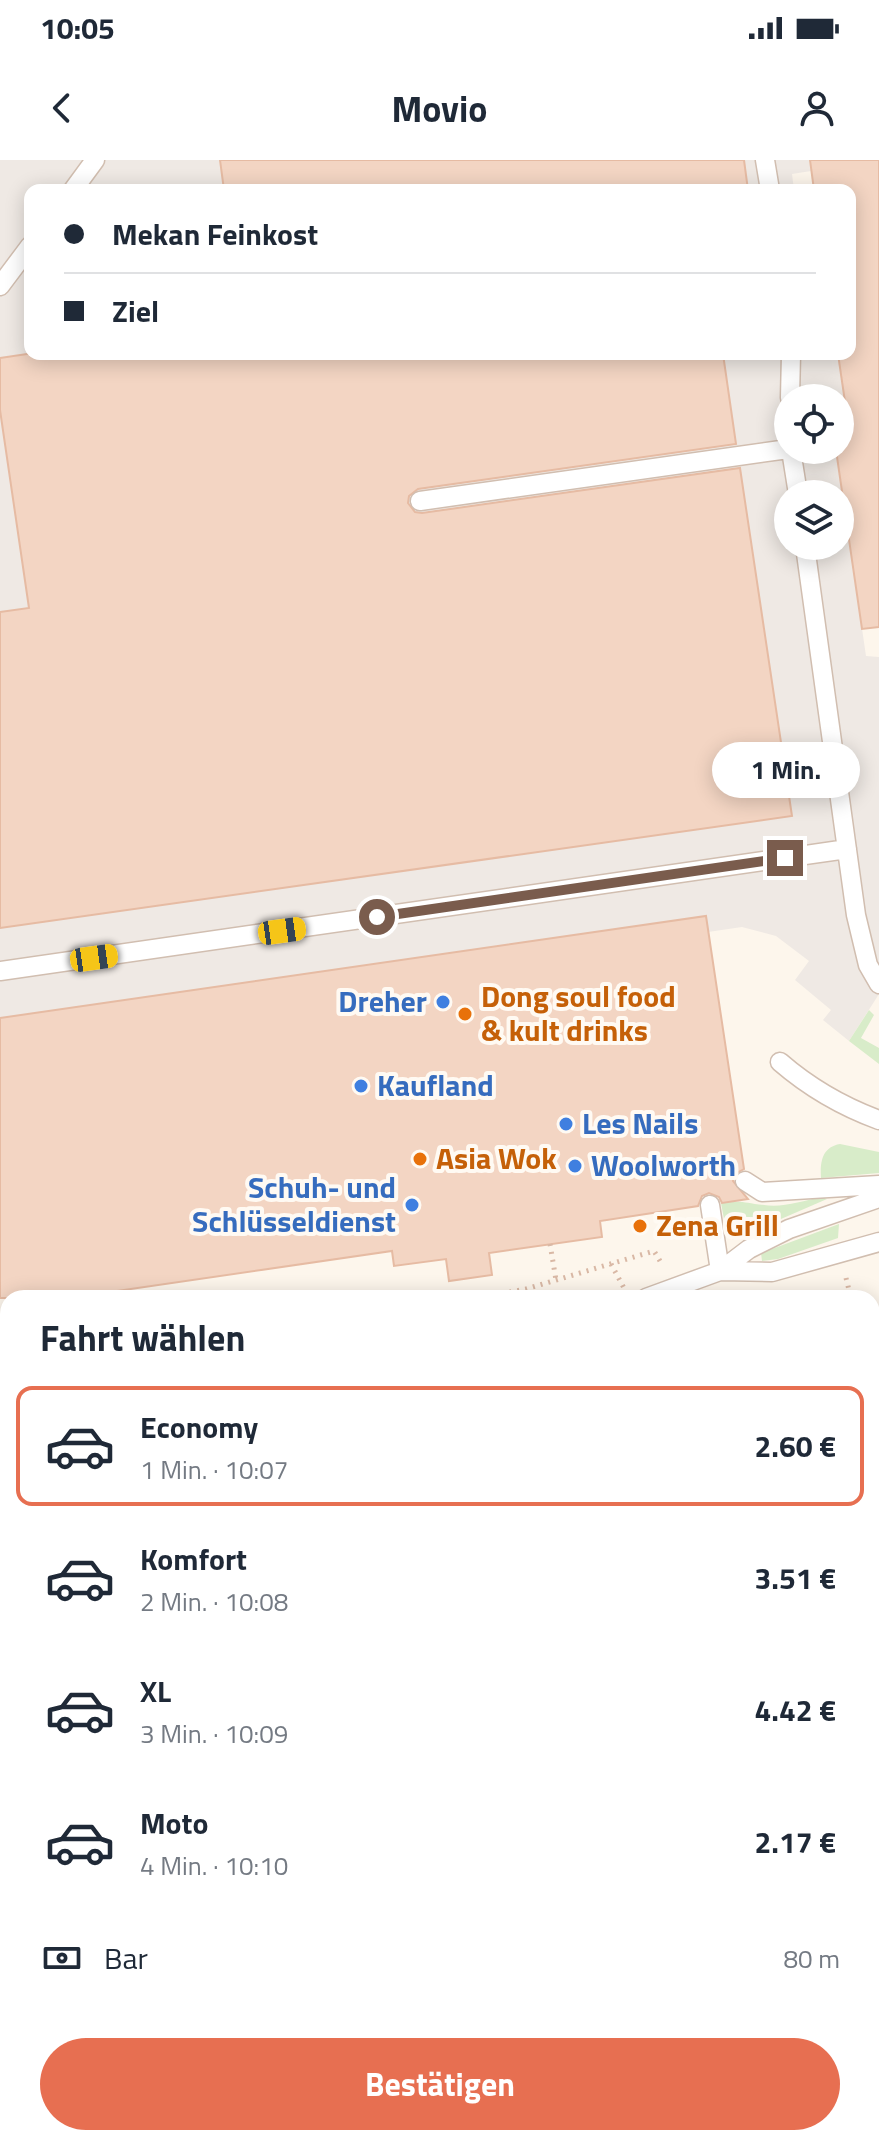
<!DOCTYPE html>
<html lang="de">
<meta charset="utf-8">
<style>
body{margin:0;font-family:"Titillium Web",sans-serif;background:#f2f2f3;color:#1f2937;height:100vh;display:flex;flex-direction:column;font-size:30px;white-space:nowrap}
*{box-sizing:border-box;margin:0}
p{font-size:26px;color:#747a83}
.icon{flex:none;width:44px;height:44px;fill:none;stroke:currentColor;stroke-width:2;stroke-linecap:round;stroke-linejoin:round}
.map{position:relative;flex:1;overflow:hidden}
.sheet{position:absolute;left:0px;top:1130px;width:880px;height:856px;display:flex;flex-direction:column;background:#fff;border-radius:24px 24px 0 0;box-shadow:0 4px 20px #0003}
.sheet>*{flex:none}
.guide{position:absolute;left:24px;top:24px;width:832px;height:176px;border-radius:16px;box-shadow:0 4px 20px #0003;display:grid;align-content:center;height:176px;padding:0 40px;background:#fff}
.controls{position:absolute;left:774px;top:224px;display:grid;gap:16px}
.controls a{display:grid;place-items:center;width:80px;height:80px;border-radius:50%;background:#fff;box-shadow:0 4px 20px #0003;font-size:40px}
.end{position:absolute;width:36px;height:36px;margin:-18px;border:10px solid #7a5c4d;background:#fff;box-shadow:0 0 0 4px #fff}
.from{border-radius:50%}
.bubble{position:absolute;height:56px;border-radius:28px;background:#fff;box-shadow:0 4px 20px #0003;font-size:26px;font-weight:700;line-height:56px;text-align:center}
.car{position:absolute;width:24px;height:48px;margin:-24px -12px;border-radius:10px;box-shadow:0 0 6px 2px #0007;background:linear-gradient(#f5c518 24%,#345 0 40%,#f5c518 0 76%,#345 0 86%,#f5c518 0)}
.guide b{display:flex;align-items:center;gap:28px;height:76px;font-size:30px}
.guide b+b{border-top:2px solid #e0e1e3}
.guide i{width:20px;height:20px;background:#1f2937}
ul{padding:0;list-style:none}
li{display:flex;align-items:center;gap:24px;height:120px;margin:0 16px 12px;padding:0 24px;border:4px solid transparent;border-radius:16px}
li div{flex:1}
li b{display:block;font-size:30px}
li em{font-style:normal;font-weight:700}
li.active{border-color:#e76f51}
li>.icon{width:72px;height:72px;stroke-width:1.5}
h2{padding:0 40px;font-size:36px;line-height:96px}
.pay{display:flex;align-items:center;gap:20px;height:88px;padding:0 40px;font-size:30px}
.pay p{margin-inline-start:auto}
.action{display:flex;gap:16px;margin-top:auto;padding:16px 40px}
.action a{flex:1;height:92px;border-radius:48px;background:#e76f51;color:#fff;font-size:32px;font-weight:700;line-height:92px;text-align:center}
.status{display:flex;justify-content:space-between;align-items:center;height:56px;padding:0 40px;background:#fff;direction:ltr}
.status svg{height:22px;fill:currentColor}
header{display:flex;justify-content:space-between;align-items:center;height:104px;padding:0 40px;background:#fff;font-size:36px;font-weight:700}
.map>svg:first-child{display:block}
</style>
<div class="status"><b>10:05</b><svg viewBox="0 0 49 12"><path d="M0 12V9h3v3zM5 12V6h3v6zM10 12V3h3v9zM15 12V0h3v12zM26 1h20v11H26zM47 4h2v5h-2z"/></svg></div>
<header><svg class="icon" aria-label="back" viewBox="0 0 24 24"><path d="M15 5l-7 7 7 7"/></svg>Movio<svg class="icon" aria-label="person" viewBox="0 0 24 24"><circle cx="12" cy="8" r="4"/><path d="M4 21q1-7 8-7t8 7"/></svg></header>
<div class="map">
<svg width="879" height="1986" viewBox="0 0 879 1986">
<rect width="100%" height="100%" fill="#fdf6ec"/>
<path fill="#efe9e4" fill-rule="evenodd" d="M0 0H810L811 11 792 14 794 30H30V194H838L849 269 840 270V238H788V290H836L866 496 879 497V834L849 881 823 860 831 850 795 820 809 801 776 776 742 767 708 772 706 756 0 858ZM788 334H840V386H788Z"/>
<path fill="#d8ecc9" d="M869 850 874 855 861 878 879 888V904L849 881Z
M840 984 879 992V1013L821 1018C820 1002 822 987 840 984Z
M821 1037 827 1039 733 1080 727 1075 721 1043C744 1040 743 1043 764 1045 782 1048 803 1041 821 1037Z
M839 1064 838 1078 778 1099 762 1101 761 1093Z
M879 1578V1711L872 1710V1582Z
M872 1793 879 1796V1917L872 1916Z
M8 1847V1919L0 1922V1849Z
M8 1937V1978H105L61 1986H0V1940Z"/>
<path fill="#f3d5c3" stroke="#e6bba3" stroke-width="2" d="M220 0H744L748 30H224Z
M810 0H879V467L862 469 836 290H840V270L849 269 838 194H850V30H814Z
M27 194H723L736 284 418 329 409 336 408 343 415 352 422 353 740 308 792 656 0 768V452L29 448 0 250V198Z
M706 756 744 1009 735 1014 733 1021 748 1039 722 1043 719 1037 709 1033 702 1036 698 1046 600 1061 602 1077 489 1093 492 1115 449 1121 446 1099 394 1106 392 1091 69 1138H0V858Z"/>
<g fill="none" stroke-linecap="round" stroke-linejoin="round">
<g stroke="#d1beb0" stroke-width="21">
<path id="lane" d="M765 0 770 30
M73 30 95 0
M0 126 30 86
M790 238 791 194
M791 290 798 334
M420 341 788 289
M805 386 856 755 868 805 879 824
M0 811 847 689
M780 902C810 928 841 946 879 960
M745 1021 762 1032 879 1025
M710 1045 720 1111
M720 1111 772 1112 879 1082
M646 1138 720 1111 749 1089 789 1069 879 1038
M872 1549 879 1547
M0 1827 8 1825"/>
</g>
<g stroke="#dad1cd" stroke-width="47">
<path id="primary" d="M872 1721 879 1723
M872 1753 879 1756
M872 1963 879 1964
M160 1986 170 1978
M318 1986 382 1978"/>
</g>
<path stroke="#d9b8a5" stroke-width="5" stroke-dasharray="2 6" stroke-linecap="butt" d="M550 1084 556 1120
M611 1104 624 1128
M846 1118 851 1138
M411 1138 413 1135 454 1138
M478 1138 526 1129 654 1091 663 1106
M872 1196 879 1207
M0 1929 8 1926"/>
<use href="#lane" stroke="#fff" stroke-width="18"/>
<use href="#primary" stroke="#fbd9a5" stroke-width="44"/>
</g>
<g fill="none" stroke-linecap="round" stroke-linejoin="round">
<path stroke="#7a5c4d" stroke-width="10" d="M377 757 785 698"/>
</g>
<g fill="#3f7fe0" stroke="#fffaf3" stroke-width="3">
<circle cx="443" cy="842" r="8"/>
<circle cx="361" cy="926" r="8"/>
<circle cx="566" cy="964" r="8"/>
<circle cx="575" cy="1006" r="8"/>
<circle cx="412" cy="1045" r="8"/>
</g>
<g fill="#e8710a" stroke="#fffaf3" stroke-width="3">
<circle cx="465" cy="854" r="8"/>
<circle cx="420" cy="999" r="8"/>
<circle cx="640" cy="1066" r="8"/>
</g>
<g text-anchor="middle" stroke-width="8" stroke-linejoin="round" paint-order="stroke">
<g font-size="30" font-weight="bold" fill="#c56008" stroke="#fffaf3" text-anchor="start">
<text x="481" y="847">Dong soul food<tspan x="481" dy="34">&amp; kult drinks</tspan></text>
<text x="436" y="1009">Asia Wok</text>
<text x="656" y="1076">Zena Grill</text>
</g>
<g font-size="30" font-weight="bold" fill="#366cbe" stroke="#fffaf3" text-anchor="start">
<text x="427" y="852" text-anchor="end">Dreher</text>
<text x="377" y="936">Kaufland</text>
<text x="582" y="974">Les Nails</text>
<text x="591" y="1016">Woolworth</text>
<text x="396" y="1038" text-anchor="end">Schuh- und<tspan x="396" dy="34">Schlüsseldienst</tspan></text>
</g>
</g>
</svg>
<div class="controls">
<a><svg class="icon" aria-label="locate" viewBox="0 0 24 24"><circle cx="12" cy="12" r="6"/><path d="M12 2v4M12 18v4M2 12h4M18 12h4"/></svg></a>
<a><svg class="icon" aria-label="layers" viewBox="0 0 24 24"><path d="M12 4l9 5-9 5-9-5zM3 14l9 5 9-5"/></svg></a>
</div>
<i class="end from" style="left:377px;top:757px"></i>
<i class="end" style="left:785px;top:698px"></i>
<div class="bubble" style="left:712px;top:582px;width:148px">1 Min.</div>
<i class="car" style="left:282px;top:771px;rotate:82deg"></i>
<i class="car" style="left:94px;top:798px;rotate:82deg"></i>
<div class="guide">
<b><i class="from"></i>Mekan Feinkost</b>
<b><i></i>Ziel</b>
</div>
<section class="sheet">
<h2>Fahrt wählen</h2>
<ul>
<li class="active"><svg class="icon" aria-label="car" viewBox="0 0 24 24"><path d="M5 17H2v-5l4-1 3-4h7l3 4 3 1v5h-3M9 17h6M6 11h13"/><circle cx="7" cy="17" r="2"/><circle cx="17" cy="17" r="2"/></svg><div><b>Economy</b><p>1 Min. · 10:07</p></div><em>2.60 €</em></li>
<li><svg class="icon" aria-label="car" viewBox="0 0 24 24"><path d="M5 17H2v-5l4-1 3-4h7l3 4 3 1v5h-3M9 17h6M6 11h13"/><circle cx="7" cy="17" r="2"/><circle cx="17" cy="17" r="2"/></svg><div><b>Komfort</b><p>2 Min. · 10:08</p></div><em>3.51 €</em></li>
<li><svg class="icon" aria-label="car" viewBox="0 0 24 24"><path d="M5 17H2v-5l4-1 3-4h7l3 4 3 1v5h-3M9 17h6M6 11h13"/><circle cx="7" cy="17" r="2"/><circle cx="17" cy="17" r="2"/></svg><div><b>XL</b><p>3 Min. · 10:09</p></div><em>4.42 €</em></li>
<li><svg class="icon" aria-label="car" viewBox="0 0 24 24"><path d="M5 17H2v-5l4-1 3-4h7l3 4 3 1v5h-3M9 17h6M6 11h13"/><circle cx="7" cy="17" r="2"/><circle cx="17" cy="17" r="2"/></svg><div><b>Moto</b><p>4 Min. · 10:10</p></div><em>2.17 €</em></li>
</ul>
<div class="pay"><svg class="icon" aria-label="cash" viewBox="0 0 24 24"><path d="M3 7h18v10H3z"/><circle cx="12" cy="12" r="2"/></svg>Bar<p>80 m</p></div>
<div class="action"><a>Bestätigen</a></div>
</section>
</div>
